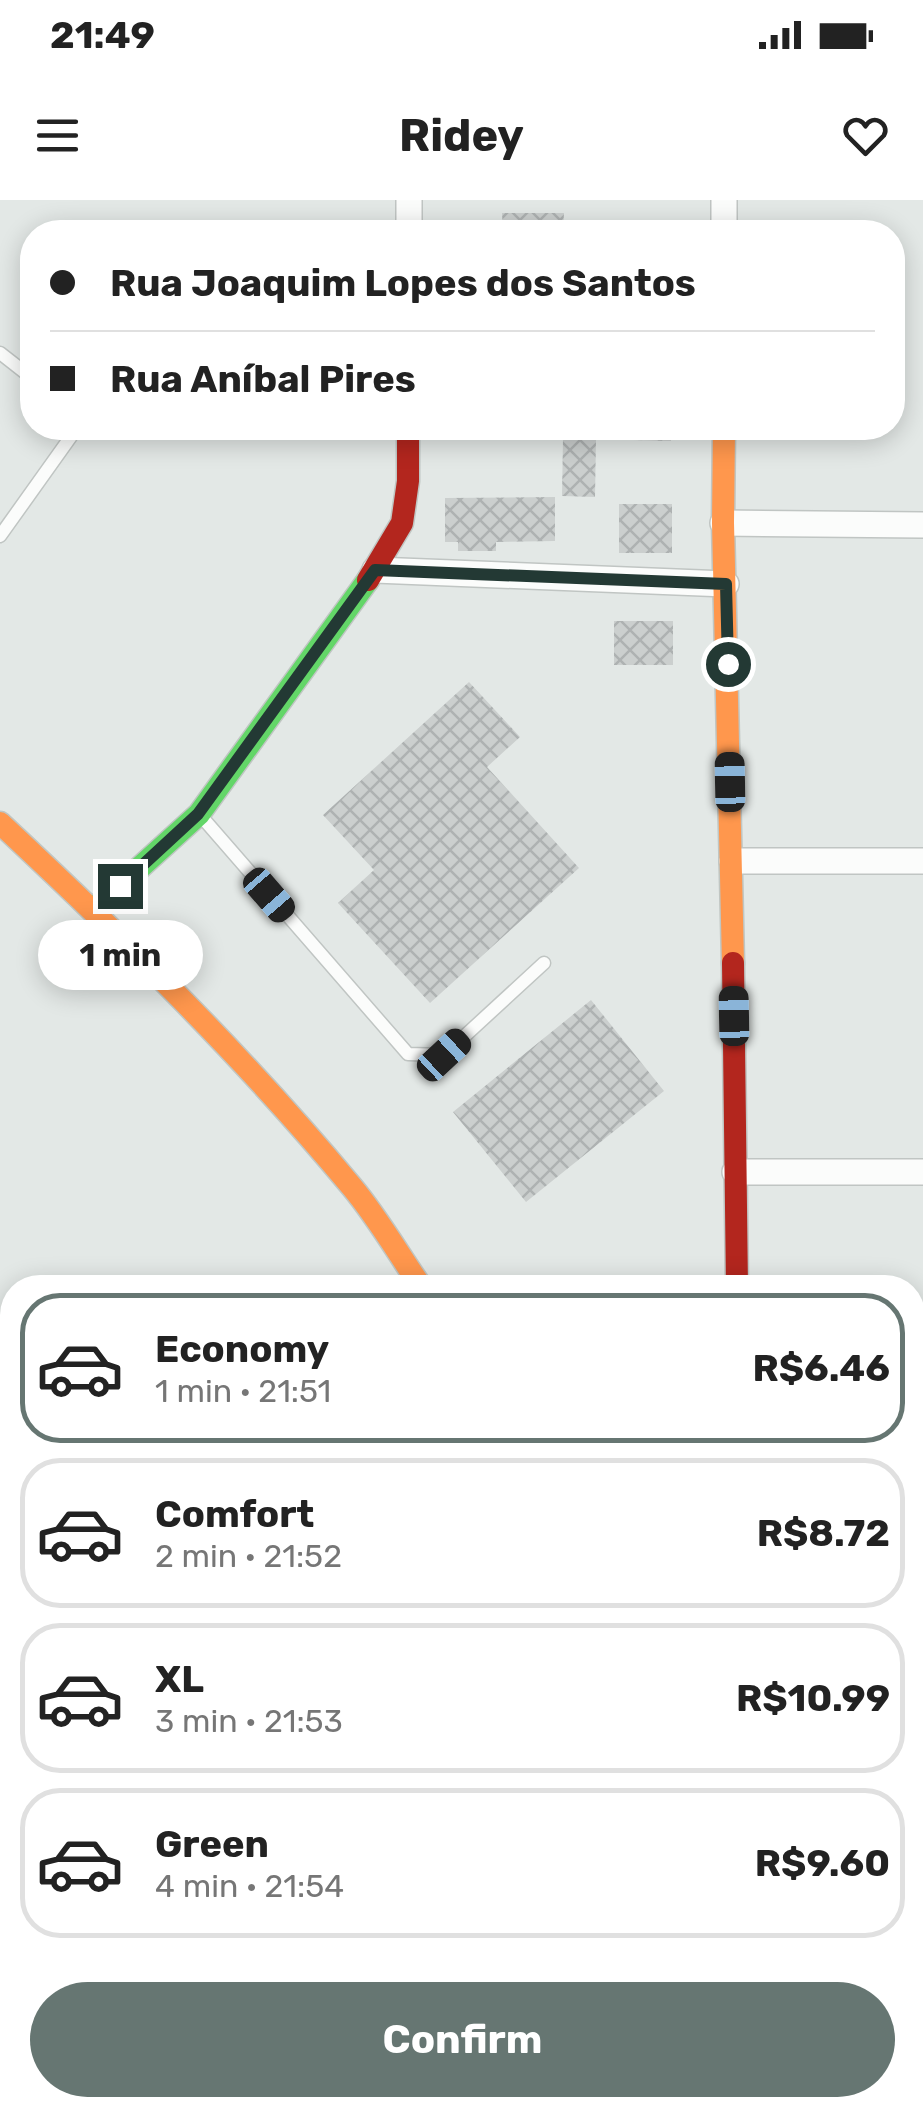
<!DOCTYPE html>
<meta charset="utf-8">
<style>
body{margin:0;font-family:Rubik,sans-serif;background:#f2f2f2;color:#222;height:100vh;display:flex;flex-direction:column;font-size:38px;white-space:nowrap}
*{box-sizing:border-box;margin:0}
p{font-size:32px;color:#767676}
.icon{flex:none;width:55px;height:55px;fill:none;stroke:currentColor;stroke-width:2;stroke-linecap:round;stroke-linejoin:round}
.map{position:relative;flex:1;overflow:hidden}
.sheet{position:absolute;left:0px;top:1075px;width:925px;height:842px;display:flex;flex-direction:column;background:#fff;border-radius:40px 40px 0 0;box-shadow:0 5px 25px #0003}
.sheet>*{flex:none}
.banner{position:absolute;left:20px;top:20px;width:885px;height:220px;border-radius:40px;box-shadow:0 5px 25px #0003;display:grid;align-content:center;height:220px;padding:0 30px;background:#fff}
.end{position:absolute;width:45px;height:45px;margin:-22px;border:12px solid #233934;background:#fff;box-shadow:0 0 0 5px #fff}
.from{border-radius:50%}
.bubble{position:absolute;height:70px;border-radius:35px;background:#fff;box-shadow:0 5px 25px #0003;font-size:32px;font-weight:700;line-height:70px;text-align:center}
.car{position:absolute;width:30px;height:60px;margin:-30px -15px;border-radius:12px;box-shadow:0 0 8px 2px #0007;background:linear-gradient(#222 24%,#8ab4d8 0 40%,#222 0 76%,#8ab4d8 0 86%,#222 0)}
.banner b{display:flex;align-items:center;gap:35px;height:95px;font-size:38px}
.banner b+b{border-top:2px solid #e0e0e0}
.banner i{width:25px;height:25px;background:#222}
ul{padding:18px 0 0;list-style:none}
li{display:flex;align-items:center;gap:30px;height:150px;margin:0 20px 15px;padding:0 10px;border:5px solid #e0e0e0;border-radius:40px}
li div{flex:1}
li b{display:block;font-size:38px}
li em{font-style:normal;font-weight:700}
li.current{border-color:#667672}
li>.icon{width:90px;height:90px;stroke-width:1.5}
.button{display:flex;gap:20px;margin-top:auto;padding:20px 30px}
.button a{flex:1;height:115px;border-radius:60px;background:#667672;color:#fff;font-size:40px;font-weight:700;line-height:115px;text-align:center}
.status{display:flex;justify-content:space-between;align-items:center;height:70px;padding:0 50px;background:#fff;direction:ltr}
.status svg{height:28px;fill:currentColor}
header{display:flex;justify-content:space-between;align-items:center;height:130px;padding:0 30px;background:#fff;font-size:45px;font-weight:700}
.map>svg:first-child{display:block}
</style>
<div class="status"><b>21:49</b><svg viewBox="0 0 49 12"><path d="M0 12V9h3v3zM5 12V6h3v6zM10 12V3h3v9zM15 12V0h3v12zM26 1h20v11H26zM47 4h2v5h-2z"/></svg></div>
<header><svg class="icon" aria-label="menu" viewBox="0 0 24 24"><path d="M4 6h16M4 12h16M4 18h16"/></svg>Ridey<svg class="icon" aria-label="heart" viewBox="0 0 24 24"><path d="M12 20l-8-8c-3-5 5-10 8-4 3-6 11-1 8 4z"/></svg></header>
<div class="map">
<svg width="923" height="1917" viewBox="0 0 923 1917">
<defs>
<pattern id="building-cross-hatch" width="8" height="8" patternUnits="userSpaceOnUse" patternTransform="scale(2.5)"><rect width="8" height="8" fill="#cbcfce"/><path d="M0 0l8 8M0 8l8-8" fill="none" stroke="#aeb2b2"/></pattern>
</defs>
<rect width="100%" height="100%" fill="#e3e8e6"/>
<path fill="url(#building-cross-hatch)" d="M502 13H564L563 32H503Z
M452 228H508V239L452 238Z
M530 228H671V241L596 239 595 297 562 296 563 238H530Z
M555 297V341L496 342V351H458V342H445V298Z
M619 304H672V353H619Z
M614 421H673V465H614Z
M469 482 520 537 487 567 579 668 430 803 338 703 374 670 323 615Z
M591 800 664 891 526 1002 453 912Z"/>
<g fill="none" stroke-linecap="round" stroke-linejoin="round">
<g stroke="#c0c5c3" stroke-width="15">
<path id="lane" d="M0 153 32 178
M0 336 77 228
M201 616 408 854 444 855 544 763"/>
</g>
<g stroke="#c0c5c3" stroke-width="28">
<path id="street" d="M409 32V0
M724 32V0
M723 323 923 325
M375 370 726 384
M732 661H923
M735 972H923
M912 1277H923
M0 1519 12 1515
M912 1547 923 1566
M0 1574 12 1570"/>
</g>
<g stroke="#c0c6c3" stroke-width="25">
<path id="fast" d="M93 710 199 614 368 380
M893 1905 897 1917"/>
</g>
<g stroke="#c0c6c3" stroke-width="25">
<path id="slow" d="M724 228 723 323 733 763
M0 623C123 738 244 857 352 987 378 1018 399 1055 422 1088"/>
</g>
<g stroke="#c0c6c3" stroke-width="25">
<path id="jam" d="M368 380 402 323 408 281V228
M733 763 737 1088"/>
</g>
<use href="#lane" stroke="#fbfcfb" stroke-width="12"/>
<use href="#street" stroke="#fbfcfb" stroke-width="25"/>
<use href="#fast" stroke="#63d668" stroke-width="22"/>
<use href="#slow" stroke="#ff974d" stroke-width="22"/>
<use href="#jam" stroke="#b3261e" stroke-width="22"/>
</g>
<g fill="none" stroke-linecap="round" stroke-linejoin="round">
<path stroke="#233934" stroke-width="12" d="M120 686 198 614 375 370 726 384 728 464"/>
</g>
</svg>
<i class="end from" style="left:728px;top:464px"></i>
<i class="end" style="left:120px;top:686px"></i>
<div class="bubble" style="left:38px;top:720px;width:165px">1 min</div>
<i class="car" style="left:730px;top:582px;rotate:359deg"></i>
<i class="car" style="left:269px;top:695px;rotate:139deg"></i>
<i class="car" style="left:734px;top:816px;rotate:359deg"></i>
<i class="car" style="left:444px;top:855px;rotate:47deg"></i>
<div class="banner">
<b><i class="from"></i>Rua Joaquim Lopes dos Santos</b>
<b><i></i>Rua Aníbal Pires</b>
</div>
<section class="sheet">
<ul>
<li class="current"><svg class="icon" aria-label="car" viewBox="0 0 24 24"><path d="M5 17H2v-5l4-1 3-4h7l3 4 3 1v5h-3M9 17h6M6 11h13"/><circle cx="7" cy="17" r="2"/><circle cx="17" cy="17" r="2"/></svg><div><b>Economy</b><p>1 min · 21:51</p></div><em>R$6.46</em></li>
<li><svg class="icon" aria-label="car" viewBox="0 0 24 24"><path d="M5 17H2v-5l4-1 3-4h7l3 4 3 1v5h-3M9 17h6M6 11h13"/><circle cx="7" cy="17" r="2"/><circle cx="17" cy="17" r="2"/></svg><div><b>Comfort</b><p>2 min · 21:52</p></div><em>R$8.72</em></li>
<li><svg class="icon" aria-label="car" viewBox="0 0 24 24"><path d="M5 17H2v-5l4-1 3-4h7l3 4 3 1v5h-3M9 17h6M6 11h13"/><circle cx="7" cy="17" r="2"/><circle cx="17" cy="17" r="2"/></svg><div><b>XL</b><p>3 min · 21:53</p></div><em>R$10.99</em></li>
<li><svg class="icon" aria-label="car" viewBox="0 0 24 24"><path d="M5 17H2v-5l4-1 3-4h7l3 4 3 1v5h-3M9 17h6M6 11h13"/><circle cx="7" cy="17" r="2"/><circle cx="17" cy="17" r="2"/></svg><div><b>Green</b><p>4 min · 21:54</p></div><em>R$9.60</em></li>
</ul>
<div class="button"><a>Confirm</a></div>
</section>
</div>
